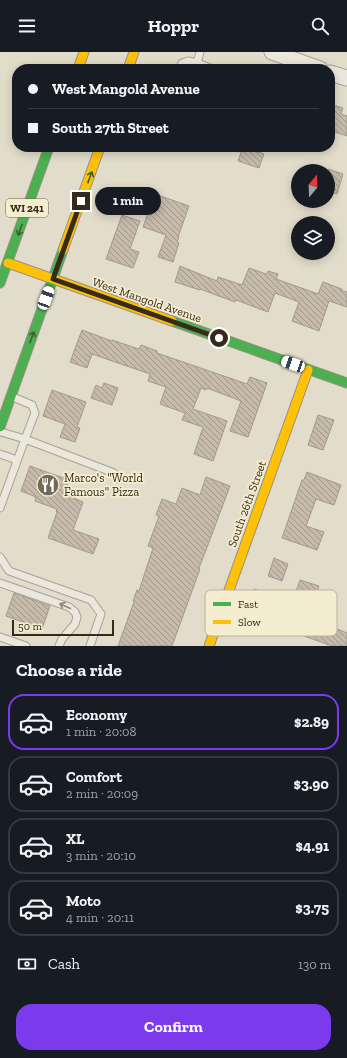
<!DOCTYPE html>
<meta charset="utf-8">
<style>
body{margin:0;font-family:"Zilla Slab",serif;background:#20242c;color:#f1f3f6;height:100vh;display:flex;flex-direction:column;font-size:15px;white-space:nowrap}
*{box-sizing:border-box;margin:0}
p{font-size:13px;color:#9ea1a6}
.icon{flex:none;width:22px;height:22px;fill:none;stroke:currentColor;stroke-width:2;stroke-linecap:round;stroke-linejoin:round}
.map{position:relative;height:594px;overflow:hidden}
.side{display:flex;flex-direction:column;background:#171b24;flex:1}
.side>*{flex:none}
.banner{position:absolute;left:12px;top:12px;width:323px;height:88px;border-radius:16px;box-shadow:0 2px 10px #0003;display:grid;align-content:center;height:88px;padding:0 16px;background:#171b24}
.needle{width:26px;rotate:19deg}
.buttons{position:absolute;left:291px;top:112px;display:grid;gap:8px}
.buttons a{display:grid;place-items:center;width:44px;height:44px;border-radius:50%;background:#171b24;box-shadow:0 2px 10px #0003;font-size:20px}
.scale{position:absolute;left:12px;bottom:10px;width:102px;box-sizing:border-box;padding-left:4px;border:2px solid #362a1c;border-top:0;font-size:11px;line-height:14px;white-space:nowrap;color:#362a1c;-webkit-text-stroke:3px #f5edcf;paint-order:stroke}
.end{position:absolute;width:18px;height:18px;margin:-9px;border:5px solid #362a1c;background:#fff;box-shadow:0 0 0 2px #fff}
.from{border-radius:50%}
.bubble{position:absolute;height:28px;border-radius:14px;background:#171b24;box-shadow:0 2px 10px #0003;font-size:13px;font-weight:700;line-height:28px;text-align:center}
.car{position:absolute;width:12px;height:24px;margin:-12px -6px;border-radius:5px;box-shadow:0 0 3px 1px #0007;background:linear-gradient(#fff 24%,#345 0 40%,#fff 0 76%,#345 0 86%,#fff 0)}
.banner b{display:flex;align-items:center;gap:14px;height:38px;font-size:15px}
.banner b+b{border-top:1px solid #363941}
.banner i{width:10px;height:10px;background:#f1f3f6}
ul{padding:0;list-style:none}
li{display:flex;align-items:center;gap:12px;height:56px;margin:0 8px 6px;padding:0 8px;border:2px solid #363941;border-radius:16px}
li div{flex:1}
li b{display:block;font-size:15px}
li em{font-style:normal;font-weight:700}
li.selected{border-color:#7c3aed}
li>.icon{width:36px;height:36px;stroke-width:1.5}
h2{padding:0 16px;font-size:18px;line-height:48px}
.pay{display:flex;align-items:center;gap:10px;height:44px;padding:0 16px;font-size:15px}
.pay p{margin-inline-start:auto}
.button{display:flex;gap:8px;margin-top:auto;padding:8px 16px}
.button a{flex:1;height:46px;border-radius:16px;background:#7c3aed;color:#fff;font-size:16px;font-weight:700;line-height:46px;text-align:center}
header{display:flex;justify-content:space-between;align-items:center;height:52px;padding:0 16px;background:#171b24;font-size:18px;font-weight:700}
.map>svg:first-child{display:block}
</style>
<header><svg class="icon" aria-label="menu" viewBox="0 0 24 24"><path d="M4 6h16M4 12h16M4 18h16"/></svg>Hoppr<svg class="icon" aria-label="search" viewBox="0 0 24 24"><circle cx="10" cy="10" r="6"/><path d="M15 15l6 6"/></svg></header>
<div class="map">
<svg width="347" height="594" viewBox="0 0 347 594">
<defs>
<pattern id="building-back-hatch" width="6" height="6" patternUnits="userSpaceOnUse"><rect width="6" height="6" fill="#c6bbab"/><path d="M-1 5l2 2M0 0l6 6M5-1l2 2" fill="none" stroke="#a2988a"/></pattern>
</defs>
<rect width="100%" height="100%" fill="#e2ddca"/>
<path fill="url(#building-back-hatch)" stroke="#a2998a" d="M330 52 343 56 341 62 347 64V84L335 80 332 88 330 87Z
M243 95 264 102 259 116 238 109Z
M328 117 343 122 337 142 328 139Z
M155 142 189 154 178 185H179L177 190 179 191 173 210 158 205 166 183 143 175Z
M122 163 140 169 130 197 139 200 133 216 106 207Z
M180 214 217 229 218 225 242 233 249 216 266 222 268 219 278 222 276 227 318 242 323 230 342 237V239L347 240V255L329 249 319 279 292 269 299 250 275 241 268 260 236 248 235 250 200 237V238L175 230Z
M82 278 112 289V288L139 297 141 293 157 299V301L247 332 250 325 267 331 248 385 230 379 241 349 207 336 206 338 201 336 193 357 227 369 213 409 194 402 203 375 182 368 185 361 160 352 166 335 148 329 150 322 92 302 87 316 70 310Z
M104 331 118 336 112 353 91 346 96 333 102 336Z
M52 338 86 350 77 375 80 376 75 390 60 385 65 372 43 364Z
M318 363 334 368 323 398 308 393Z
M30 414 69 428 64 442 83 450 73 478 99 487 93 502 48 486 57 460 56 459 57 457 35 449 36 445 21 439Z
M307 420 341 433 334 453 316 447 306 474 324 480 317 498 282 486 302 428H304Z
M206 425 230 434 206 498 199 516 200 517 172 594H118L134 550 133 549 137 538 139 539 153 496 148 494 159 464 156 463 162 447 176 452 182 436 200 443Z
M274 506 288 512 282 529 268 524Z
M300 528 319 534 308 565 332 574V575L347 581V594H332L245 563 254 537 266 541 263 550 289 559Z
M14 541 50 554 42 577 6 564Z"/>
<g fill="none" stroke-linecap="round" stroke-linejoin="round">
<g stroke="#a7a294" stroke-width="9">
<path id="lane" d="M197 11 213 17
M179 17 182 11 188 9 197 11 200 0
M1 380 25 387 35 361 32 353 13 345
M0 402 17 408
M0 456 25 387 114 421
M0 505 9 519 91 548 101 562 90 594
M0 531 69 555 75 560 77 565 75 572 62 587 59 594
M0 585 26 594"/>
</g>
<g stroke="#a7a294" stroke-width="17">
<path id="street" d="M272 0 320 17
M330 21 347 26"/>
</g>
<g stroke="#979184" stroke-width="11">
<path id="fast" d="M0 231 49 95
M172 269 347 331
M0 375 63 198"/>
</g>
<g stroke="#979184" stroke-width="11">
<path id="slow" d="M78 17 84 0
M128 17 134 0
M63 198 100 95
M8 211 172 269
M209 594 308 318"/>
</g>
<use href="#lane" stroke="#eae7dc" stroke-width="7"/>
<use href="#street" stroke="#eae7dc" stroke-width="15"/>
<use href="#fast" stroke="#4caf50" stroke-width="9"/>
<use href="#slow" stroke="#ffc107" stroke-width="9"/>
</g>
<defs><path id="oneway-shaft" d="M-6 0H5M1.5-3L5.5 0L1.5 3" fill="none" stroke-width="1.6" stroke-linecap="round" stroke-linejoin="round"/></defs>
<g stroke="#3f5f31">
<use href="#oneway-shaft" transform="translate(90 125) rotate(-70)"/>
<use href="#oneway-shaft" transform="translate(20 178) rotate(110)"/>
<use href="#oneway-shaft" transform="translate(32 285) rotate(-70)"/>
</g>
<use stroke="#90887c" href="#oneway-shaft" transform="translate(65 554) rotate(-156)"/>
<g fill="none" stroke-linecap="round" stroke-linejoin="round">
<path stroke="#362a1c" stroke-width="5" d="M81 149 53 227 219 286"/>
</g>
<defs>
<g id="restaurant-disc" transform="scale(1.15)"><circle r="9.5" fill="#726959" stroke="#f5edcf"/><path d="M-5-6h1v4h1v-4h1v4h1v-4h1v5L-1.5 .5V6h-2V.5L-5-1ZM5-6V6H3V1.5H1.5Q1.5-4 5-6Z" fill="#fff"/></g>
</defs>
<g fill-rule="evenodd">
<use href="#restaurant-disc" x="48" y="433"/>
</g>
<g text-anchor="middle" stroke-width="3.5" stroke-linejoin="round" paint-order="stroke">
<rect fill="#f5edcf" stroke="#6f6452" stroke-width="1" x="6" y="147" width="42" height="18" rx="3"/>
<g font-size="11" font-weight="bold" fill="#362a1c">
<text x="27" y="160">WI 241</text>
</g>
<g font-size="12" fill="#362a1c" stroke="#f5edcf">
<text transform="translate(147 248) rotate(19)" y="4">West Mangold Avenue</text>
<text transform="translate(247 452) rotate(-70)" y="4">South 26th Street</text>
</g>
<g font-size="12" fill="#362a1c" stroke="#f5edcf" text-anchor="start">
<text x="64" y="430">Marco's "World<tspan x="64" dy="14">Famous" Pizza</tspan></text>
</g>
</g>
<rect x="205" y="538" width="132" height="46" rx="6" fill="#f5edcf" stroke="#bcb299" stroke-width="1"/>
<rect x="213" y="550" width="18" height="4" fill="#4caf50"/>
<rect x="213" y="568" width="18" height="4" fill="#ffc107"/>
<g font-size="11" fill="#362a1c">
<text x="238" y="556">Fast</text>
<text x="238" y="574">Slow</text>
</g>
</svg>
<div class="buttons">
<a><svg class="needle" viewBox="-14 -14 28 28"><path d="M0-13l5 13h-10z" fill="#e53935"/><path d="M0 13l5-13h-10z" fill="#9ea1a6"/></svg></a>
<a><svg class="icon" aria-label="layers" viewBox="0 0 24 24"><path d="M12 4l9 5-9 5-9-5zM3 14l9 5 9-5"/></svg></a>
</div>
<div class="scale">50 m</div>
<i class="end from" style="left:219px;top:286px"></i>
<i class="end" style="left:81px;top:149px"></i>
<div class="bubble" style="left:95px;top:135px;width:66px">1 min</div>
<i class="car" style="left:46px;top:246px;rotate:20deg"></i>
<i class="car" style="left:293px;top:312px;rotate:289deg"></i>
<div class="banner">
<b><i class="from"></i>West Mangold Avenue</b>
<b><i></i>South 27th Street</b>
</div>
</div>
<section class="side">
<h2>Choose a ride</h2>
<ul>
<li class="selected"><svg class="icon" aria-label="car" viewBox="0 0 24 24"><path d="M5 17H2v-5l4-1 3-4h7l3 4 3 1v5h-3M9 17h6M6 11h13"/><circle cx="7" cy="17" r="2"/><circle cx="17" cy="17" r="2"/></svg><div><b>Economy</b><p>1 min · 20:08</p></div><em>$2.89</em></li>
<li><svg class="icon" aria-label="car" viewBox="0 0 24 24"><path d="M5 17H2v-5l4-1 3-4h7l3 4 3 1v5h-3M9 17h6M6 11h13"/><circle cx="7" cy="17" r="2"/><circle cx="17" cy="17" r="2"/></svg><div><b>Comfort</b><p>2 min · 20:09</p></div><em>$3.90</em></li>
<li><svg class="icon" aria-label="car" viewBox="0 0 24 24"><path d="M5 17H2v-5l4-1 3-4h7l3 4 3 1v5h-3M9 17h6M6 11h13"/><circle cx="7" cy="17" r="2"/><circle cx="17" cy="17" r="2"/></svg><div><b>XL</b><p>3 min · 20:10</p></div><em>$4.91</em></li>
<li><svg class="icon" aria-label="car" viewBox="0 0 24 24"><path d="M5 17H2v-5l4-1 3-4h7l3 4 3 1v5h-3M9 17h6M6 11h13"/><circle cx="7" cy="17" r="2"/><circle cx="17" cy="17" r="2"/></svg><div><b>Moto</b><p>4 min · 20:11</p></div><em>$3.75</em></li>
</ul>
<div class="pay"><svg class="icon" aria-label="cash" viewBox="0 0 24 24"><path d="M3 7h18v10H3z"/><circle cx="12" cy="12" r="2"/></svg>Cash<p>130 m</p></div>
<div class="button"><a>Confirm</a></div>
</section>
